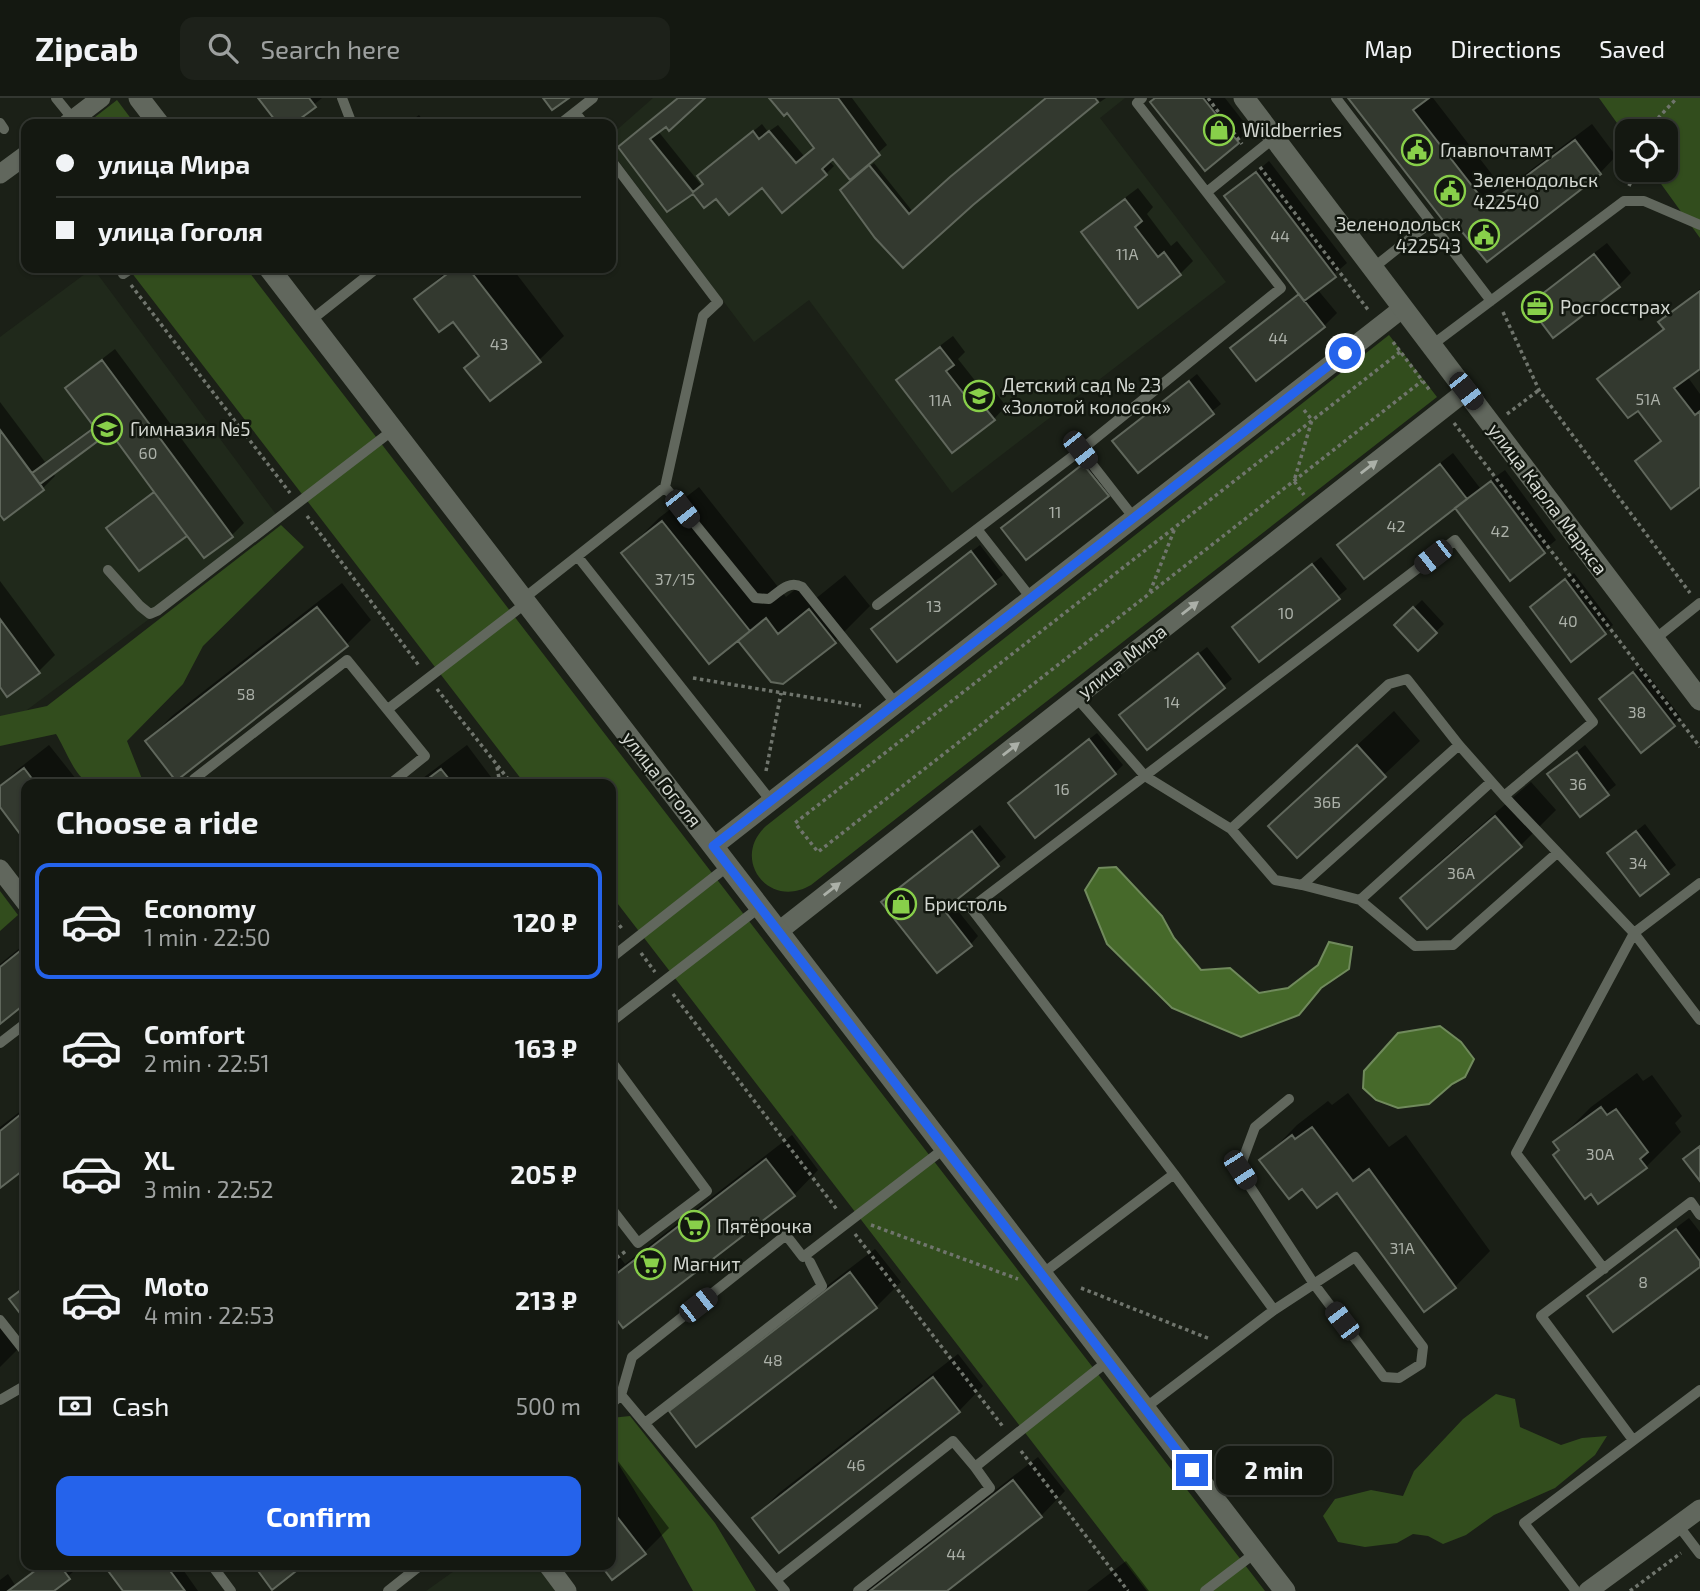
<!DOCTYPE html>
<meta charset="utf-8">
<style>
body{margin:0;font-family:"Exo 2",sans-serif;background:#1d211a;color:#f1f3f6;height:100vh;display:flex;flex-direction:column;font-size:26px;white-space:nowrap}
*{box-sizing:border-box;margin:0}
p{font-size:23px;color:#9da09f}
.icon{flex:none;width:38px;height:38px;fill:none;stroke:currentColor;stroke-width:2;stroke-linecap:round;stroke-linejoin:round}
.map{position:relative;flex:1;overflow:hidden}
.details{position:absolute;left:21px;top:681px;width:595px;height:791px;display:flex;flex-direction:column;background:#141811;border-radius:14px;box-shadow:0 2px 5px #0004,0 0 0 2px #333731}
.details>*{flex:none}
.hud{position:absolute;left:21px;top:21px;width:595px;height:154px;border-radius:14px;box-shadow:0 2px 5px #0004,0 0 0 2px #333731;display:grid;align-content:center;height:154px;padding:0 35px;background:#141811}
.controls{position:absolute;left:1615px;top:21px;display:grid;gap:14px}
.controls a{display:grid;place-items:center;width:63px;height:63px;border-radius:14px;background:#141811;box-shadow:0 2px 5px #0004,0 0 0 2px #333731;font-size:35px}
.end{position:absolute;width:32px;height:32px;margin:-16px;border:9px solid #2563eb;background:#fff;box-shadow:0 0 0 4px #fff}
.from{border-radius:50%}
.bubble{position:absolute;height:49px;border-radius:14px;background:#141811;box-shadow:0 2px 5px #0004,0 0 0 2px #333731;font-size:23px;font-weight:700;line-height:49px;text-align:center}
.car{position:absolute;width:21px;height:42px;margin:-21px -10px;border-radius:9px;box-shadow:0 0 5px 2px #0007;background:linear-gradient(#222 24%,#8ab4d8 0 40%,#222 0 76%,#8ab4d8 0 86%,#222 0)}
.hud b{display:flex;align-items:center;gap:24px;height:66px;font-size:26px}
.hud b+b{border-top:2px solid #333731}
.hud i{width:18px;height:18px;background:#f1f3f6}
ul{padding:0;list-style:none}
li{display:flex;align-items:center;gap:21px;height:116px;margin:0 14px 10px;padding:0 21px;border:4px solid transparent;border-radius:14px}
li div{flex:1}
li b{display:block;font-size:26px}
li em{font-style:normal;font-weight:700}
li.active{border-color:#2563eb}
li>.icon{width:63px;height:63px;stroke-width:1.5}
h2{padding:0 35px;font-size:32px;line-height:84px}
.pay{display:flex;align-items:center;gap:18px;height:77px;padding:0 35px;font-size:26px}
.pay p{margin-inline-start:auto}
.action{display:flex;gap:14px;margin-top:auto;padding:14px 35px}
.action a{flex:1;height:80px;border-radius:14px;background:#2563eb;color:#fff;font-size:28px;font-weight:700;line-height:80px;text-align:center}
header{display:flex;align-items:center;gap:42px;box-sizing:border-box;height:98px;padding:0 35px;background:#141811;border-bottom:2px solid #333731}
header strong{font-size:33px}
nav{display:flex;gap:38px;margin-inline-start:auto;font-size:24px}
.search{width:490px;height:63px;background:#1d211a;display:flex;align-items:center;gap:18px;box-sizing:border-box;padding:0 24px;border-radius:14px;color:#9da09f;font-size:26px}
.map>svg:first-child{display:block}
</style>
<header>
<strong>Zipcab</strong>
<div class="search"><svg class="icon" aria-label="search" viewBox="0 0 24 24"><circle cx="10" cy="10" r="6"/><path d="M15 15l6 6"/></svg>Search here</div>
<nav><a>Map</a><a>Directions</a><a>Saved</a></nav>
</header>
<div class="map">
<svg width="1700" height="1493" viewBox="0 0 1700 1493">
<rect width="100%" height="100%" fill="#1b2017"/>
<path fill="#20291b" d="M653 0H1125L1100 20 1226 184 952 395 809 202 754 244 611 53V37Z
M93 170 281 423 0 632V239Z
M464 1466 537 1467 557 1493H426Z"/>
<path fill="#324d1d" d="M1599 0H1700V140L1651 72H1666V33H1628L1627 39Z
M117 2 135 26H86Z
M128 170H246L1265 1493H1147L611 797V686H525Z
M1389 237 1437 299 811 787C769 812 730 761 766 728Z
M281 427 304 449 203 548 183 586 127 643 142 681C126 685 96 693 82 680 73 672 63 647 56 636L0 648V618L47 608Z
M0 793 18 817 0 833Z
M1496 1296 1515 1301 1520 1329 1561 1347 1582 1340 1607 1338 1595 1357 1555 1390 1494 1417 1466 1437 1443 1446 1428 1438 1413 1436 1397 1445 1365 1449 1338 1444 1323 1418 1335 1401 1371 1392 1403 1398 1414 1373 1463 1321Z
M630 1318 715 1425 756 1493H693L660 1434 611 1354V1320Z"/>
<path fill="#46692a" stroke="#708a5c" stroke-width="2" d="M1116 769 1162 818 1174 840 1201 872 1230 870 1259 895 1288 890 1318 867 1329 844 1352 849 1349 871 1321 890 1299 917 1241 939 1172 910 1107 846 1085 792 1099 770Z
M1440 928 1461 944 1474 961 1465 979 1452 986 1429 1006 1398 1010 1376 1002 1363 990 1364 973 1398 935Z"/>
<path fill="#0007" d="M260 0H322L290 26H281Z
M679 0H704L658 33 702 88 704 85 699 78 762 26 768 34 778 27 804 58 816 49 787 13 771 0H852L887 47 850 80 834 59 829 63 834 68 826 76 762 87 716 99 705 108 693 93 667 112 621 49Z
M1047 0H1106L1100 4 1098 1 972 106 903 167 843 92 874 65 913 114Z
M1156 0H1225L1250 32 1205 70Z
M1350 0H1433L1504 92 1592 26 1616 58 1600 75 1488 161Z
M419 17 426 26H407Z
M1269 63 1347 165 1317 191 1337 215 1324 228 1256 281 1233 250 1300 195 1227 98Z
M1138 90 1153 109 1147 116 1171 148 1177 143 1193 163 1180 176 1138 207 1083 134 1095 122Z
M1607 145 1631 175 1618 188 1530 207 1542 195Z
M450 170H512L564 238 539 262 467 270 480 256 453 221 416 201Z
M1700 191V268L1687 278 1700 296V387L1637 363 1662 341 1638 310 1600 281 1612 269 1665 229 1661 224Z
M953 238 965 254 958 261 984 294 991 289 1006 308 994 321 898 283 910 270Z
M115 251 244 425 232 437 109 430 121 417 155 392 110 331 52 374 55 378 43 390 0 415V304L45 364 103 322 67 290 80 278Z
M1197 276 1221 306 1138 373 1115 343Z
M1453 355 1480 390 1505 372 1556 442 1510 480 1455 408 1339 447 1351 435Z
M1092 359 1115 389 1107 397 1003 430Z
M699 389 786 499 802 486 814 502 845 477 870 508 835 543 783 584 772 582 738 540 624 455 659 420Z
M980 447 1003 477 897 561 881 523Z
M1321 459 1347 491 1260 561 1234 529Z
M1574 475 1613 527 1572 561 1540 502Z
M0 483 55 557 39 573 0 586Z
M342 485 371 522 346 547 147 643 172 618Z
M1422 502 1444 526 1418 551 1396 527Z
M1207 549 1232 581 1147 650 1130 610Z
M1641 568 1681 619 1673 627 1601 601Z
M1394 613 1420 643 1297 758 1270 728Z
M1097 635 1123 667 1115 675 1018 697Z
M49 647 80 686H26V741L0 707V689L17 672Z
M467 647 494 683 491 686H415Z
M1585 647 1616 687 1580 716 1549 676Z
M1531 684 1556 712 1520 748 1402 800 1438 765Z
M1645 726 1676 767 1640 796 1609 755Z
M980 727 1006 759 951 804 978 838 971 846 891 797Z
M26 845V903L0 923V866Z
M1637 975 1643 983 1652 977 1682 1018 1675 1025 1681 1034 1646 1069 1561 1052 1556 1044 1591 1009Z
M1348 995 1389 1049 1406 1037 1490 1153 1455 1189 1424 1211 1337 1093 1302 1088 1262 1063 1297 1027 1328 1003 1332 1007Z
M26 1009V1068L0 1088V1029Z
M792 1037 818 1072 794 1097 624 1228 611 1212V1165L619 1158 625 1166Z
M1689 1120 1700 1134V1167L1589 1199 1601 1186Z
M875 1151 901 1184 876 1209 697 1347 671 1314 696 1289Z
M0 1218 22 1247 0 1269Z
M958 1256 983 1288 959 1313 754 1420 779 1395Z
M611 1354 669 1430 645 1454 612 1479Z
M1038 1359 1065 1393 1041 1418 944 1493H866Z
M1126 1463 1149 1493H1087Z
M42 1466 81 1467 51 1493H0V1482L8 1476 15 1487Z
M105 1466H179L198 1493H125Z"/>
<path fill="#33392f" stroke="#60675c" stroke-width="2" d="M258 0H309L316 9 293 26H278Z
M543 0H569L552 12Z
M678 0H705L669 33 666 29 650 41 693 94 703 86 697 78 753 33 759 41 769 33 796 65 814 50 787 15 784 18 769 0H838L880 57 850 82 833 61 822 71 827 77 782 115 762 90 729 117 716 101 704 110 693 96 667 114 618 49Z
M1046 0H1095L1098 4 973 107 903 170 875 140 840 92 869 67 909 116 950 79Z
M1155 0H1203L1239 45 1205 73 1150 4Z
M1348 0H1429L1413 12 1487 107 1575 42 1601 76 1487 164 1458 129 1452 134Z
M1256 74 1336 179 1304 203 1224 98Z
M1125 101 1142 123 1135 129 1158 159 1164 154 1181 177 1138 210 1081 134Z
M1594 156 1620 189 1553 240 1528 207Z
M455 170H468L541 264 490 303 464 270 479 258 453 224 439 234 414 201Z
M1700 193V271L1674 290 1695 317 1700 313V389L1671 411 1635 363 1661 343 1638 313 1628 320 1597 281 1664 231 1658 224Z
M1299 196 1325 229 1256 283 1230 250Z
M940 249 954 267 946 273 971 305 977 300 995 322 952 355 896 282Z
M102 262 233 439 204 460 187 438 139 473 106 430 154 394 110 334 40 386 44 392 4 422 0 417V332L32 375 102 324 99 320 92 326 65 290Z
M1189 283 1214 316 1138 375 1112 343Z
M102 324 110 334 40 386 32 375Z
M0 332 44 392 4 422 0 417Z
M1083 366 1109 398 1026 462 1001 430Z
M1440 366 1467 401 1364 481 1337 447Z
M1491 383 1545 455 1510 483 1455 410Z
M154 394 187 438 139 473 106 430Z
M662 423 750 533 709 566 621 455Z
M971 453 996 486 897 564 871 531Z
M1312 466 1340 501 1259 564 1232 529Z
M1565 481 1606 536 1571 564 1530 509Z
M317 509 348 548 176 683 145 643Z
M1413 509 1437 535 1418 553 1394 527Z
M809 511 836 545 783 586 771 584 738 543 766 520 778 536Z
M0 521 40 575 7 599 0 589Z
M0 521 40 575 7 599 0 589Z
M1198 555 1225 590 1147 652 1119 617Z
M1633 574 1675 628 1641 655 1599 601Z
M1089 641 1116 676 1035 740 1008 705Z
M1357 647 1386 679 1297 760 1268 728Z
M1577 654 1609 697 1580 719 1547 676Z
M24 670 36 686H26V744L0 709V688Z
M441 671 453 686H421Z
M1495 718 1522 749 1427 831 1400 800Z
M972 733 999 768 944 812 972 848 937 875 881 804Z
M1636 733 1669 776 1640 798 1607 755Z
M26 848V905L0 926V869Z
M1601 1009 1607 1017 1616 1011 1648 1054 1640 1061 1647 1070 1598 1106 1591 1096 1585 1101 1553 1057 1559 1052 1553 1044Z
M26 1012V1070L0 1090V1033Z
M1312 1029 1353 1083 1369 1071 1456 1190 1424 1214 1337 1095 1317 1110 1302 1091 1289 1101 1259 1062 1292 1037 1295 1041Z
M1700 1048V1083L1683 1061Z
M766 1061 795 1098 623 1230 611 1214V1180Z
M766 1061 795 1098 623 1230 611 1214V1180Z
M1676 1131 1700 1163V1169L1613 1234 1587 1198Z
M850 1174 877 1210 696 1349 669 1313Z
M26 1188V1223L9 1201Z
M933 1279 960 1314 779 1455 752 1420Z
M1013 1382 1042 1419 947 1493H870Z
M611 1411 646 1456 612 1482 600 1466H611Z
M44 1466H59L70 1481 54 1493H8Z
M103 1466H165L185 1493H123Z
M253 1466H305L272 1492Z"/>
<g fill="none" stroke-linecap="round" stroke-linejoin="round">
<path stroke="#70756d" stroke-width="3.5" stroke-dasharray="3.5 3.5" stroke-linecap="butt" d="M1208 0 1242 46
M1652 33 1659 19 1677 0
M1260 69 1369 213
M1629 88 1636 72
M131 187 290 395
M1503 214 1539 292 1690 495
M1393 244 1431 294
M1400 254 795 725 818 754 1422 283
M1304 312 1312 322 1294 383 1304 397
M1507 316 1539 292
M1454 325 1700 649
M307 418 420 569
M1150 494 1175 430
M693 580 861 608
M437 591 512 686
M497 669 500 686
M766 673 781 595
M611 816 623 832
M641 855 655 874
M673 896 838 1113
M871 1127 1018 1181
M855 1136 1004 1330
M611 1164 626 1153
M1081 1190 1210 1241
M1021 1353 1128 1493
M1630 1493 1681 1455"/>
<path stroke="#61675d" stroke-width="10" d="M56 0 73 21
M342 0 352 26
M1336 0 1491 203
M575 14 584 26
M0 25 4 31
M560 26 593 0
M611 62 718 204 703 218 665 389
M1207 94 1274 40
M1373 170 1431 124
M123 176 132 170
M310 223 377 170
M1432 247 1624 103H1644L1700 127
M1081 352 1134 420
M977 431 1031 500
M578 459 771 703
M108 472 140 508 150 516 157 513 393 332
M523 501 665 389 755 500 769 501C780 493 789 482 802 489L896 606
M877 507 1081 352 1281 190 1137 5 1142 0
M1655 541 1700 505
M1076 599 1145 678 1231 731 1389 586 1407 581 1459 647 1504 698
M388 611 526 505
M1459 647 1302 787 1360 802 1491 684
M194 681 347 562 425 658 390 686
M1231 731 1275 782 1302 787
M1360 802 1415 848 1453 847 1557 755
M611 860 728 768
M611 924 760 809
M0 945 26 925
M611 963 707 1093 638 1145 611 1110
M1604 1171 1516 1055 1634 835 1700 785
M1042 1176 1174 1076 971 810 1455 442 1593 624 1504 698 1634 835 1700 922
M1274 1212 1355 1159 1423 1249 1421 1266 1399 1280 1384 1279 1314 1186 1239 1072 1255 1029 1289 1001
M0 1222 26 1255
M621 1297 785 1493
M0 1302 26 1287
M611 1306 621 1297 632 1259 786 1137 803 1159 945 1050
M1145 1310 1274 1212 1174 1076
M645 1325 822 1188 810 1164
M1633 1342 1541 1218 1691 1104 1700 1117
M1678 1427 1700 1456
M211 1466 231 1493
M776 1482 953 1343 975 1369 1108 1263
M388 1493 422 1466
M858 1493 990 1390 975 1369
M1205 1493 1255 1455
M1576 1493 1524 1425 1700 1292"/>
<path stroke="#61675d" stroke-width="19" d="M67 26 101 0
M0 76 26 57
M714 748 1403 210
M0 771 26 805
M779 833 1466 293
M547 1466 567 1493
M1588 1493 1700 1411"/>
<path stroke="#61675d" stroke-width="21" d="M1244 0 1700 602"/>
<path stroke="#61675d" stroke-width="21" d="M139 0 159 26
M269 170 1285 1493"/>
</g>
<defs><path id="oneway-solid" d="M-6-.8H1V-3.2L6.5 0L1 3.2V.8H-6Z" transform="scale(1.75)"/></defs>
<g fill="#abb0a8">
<use href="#oneway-solid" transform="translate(1369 369) rotate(-38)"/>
<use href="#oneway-solid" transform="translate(1190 510) rotate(-38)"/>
<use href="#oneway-solid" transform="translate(1011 651) rotate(-38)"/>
<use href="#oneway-solid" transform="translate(832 791) rotate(-38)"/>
</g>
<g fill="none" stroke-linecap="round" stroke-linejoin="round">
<path stroke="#2563eb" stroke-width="9" d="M1192 1372 713 748 1345 255"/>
</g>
<defs>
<g id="shop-ring" transform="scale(1.575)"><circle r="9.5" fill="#12170f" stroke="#88cf4a" stroke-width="1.5"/><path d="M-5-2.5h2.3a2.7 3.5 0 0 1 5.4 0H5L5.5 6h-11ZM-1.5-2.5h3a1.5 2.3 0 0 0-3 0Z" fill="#88cf4a"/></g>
<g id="civic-ring" transform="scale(1.575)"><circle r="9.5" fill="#12170f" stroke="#88cf4a" stroke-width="1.5"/><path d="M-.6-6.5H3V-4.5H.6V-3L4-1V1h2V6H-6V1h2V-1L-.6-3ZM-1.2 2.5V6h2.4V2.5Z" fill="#88cf4a"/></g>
<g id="office-ring" transform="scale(1.575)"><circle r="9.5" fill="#12170f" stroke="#88cf4a" stroke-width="1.5"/><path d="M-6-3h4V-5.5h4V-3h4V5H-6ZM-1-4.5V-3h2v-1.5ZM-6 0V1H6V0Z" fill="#88cf4a"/></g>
<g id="school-ring" transform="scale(1.575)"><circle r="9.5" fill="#12170f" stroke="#88cf4a" stroke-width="1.5"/><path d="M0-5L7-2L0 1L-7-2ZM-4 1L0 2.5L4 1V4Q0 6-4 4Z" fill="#88cf4a"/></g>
<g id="supermarket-ring" transform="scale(1.575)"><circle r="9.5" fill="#12170f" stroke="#88cf4a" stroke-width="1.5"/><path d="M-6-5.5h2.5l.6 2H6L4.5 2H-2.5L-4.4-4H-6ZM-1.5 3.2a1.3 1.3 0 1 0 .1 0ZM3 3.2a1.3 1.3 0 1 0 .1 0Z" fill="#88cf4a"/></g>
</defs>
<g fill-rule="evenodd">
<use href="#shop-ring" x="1219" y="32"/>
<use href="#civic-ring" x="1417" y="52"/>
<use href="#civic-ring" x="1450" y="93"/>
<use href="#civic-ring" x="1484" y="137"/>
<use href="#office-ring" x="1537" y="209"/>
<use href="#school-ring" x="979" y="298"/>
<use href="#school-ring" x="107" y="331"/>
<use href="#shop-ring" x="901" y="806"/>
<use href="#supermarket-ring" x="694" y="1128"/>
<use href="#supermarket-ring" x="650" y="1166"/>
</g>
<g text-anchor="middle" stroke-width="5" stroke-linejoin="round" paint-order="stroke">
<g font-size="16" fill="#abb0a8">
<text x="1280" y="144">44</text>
<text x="1127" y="162">11А</text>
<text x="1278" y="246">44</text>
<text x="499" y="252">43</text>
<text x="1648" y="307">51А</text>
<text x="940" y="308">11А</text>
<text x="148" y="361">60</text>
<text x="1055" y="420">11</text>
<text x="1396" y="434">42</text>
<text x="1500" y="439">42</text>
<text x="675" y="487">37/15</text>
<text x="934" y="514">13</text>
<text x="1286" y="521">10</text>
<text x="1568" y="529">40</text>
<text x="246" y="602">58</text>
<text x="1172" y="610">14</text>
<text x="1637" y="620">38</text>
<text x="1578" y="692">36</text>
<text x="1062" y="697">16</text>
<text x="1327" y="710">36Б</text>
<text x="1638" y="771">34</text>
<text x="1461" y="781">36А</text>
<text x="1600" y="1062">30А</text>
<text x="1402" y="1156">31А</text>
<text x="1643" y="1190">8</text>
<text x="773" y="1268">48</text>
<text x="856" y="1373">46</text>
<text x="956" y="1462">44</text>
</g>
<g font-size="19" fill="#d3d7d1" stroke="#12170f" text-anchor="start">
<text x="1242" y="39">Wildberries</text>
<text x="1440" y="59">Главпочтамт</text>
<text x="1473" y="89">Зеленодольск<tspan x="1473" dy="22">422540</tspan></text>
<text x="1461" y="133" text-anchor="end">Зеленодольск<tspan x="1461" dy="22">422543</tspan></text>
<text x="1560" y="216">Росгосстрах</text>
<text x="1002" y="294">Детский сад № 23<tspan x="1002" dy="22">«Золотой колосок»</tspan></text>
<text x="130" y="338">Гимназия №5</text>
<text x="924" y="813">Бристоль</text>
<text x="717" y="1135">Пятёрочка</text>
<text x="673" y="1173">Магнит</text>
</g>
<g font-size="19" fill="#d3d7d1" stroke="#12170f">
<text transform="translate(1548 401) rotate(53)" y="7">улица Карла Маркса</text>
<text transform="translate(1122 563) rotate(-38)" y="7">улица Мира</text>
<text transform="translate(662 681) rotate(52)" y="7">улица Гоголя</text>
</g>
</g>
</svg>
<div class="controls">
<a><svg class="icon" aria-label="locate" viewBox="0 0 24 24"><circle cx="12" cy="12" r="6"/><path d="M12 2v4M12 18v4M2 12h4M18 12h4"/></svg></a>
</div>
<i class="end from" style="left:1345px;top:255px"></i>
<i class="end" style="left:1192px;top:1372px"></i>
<div class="bubble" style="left:1216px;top:1348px;width:116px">2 min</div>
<i class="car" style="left:1466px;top:293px;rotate:142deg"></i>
<i class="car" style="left:1080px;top:352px;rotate:142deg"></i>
<i class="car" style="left:682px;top:411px;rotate:142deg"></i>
<i class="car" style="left:1433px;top:459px;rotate:232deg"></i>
<i class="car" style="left:1240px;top:1072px;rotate:147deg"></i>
<i class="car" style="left:698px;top:1207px;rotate:52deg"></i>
<i class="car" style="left:1342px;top:1223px;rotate:323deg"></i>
<div class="hud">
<b><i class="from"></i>улица Мира</b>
<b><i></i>улица Гоголя</b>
</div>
<section class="details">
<h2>Choose a ride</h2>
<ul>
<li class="active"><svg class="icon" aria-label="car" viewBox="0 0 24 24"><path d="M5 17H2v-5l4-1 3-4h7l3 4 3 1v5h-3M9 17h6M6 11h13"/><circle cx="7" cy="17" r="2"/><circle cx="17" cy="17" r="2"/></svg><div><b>Economy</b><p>1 min · 22:50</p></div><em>120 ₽</em></li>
<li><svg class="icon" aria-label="car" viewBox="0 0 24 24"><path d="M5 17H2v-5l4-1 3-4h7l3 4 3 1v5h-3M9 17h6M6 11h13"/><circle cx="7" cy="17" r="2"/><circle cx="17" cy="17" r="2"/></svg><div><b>Comfort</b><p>2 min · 22:51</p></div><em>163 ₽</em></li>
<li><svg class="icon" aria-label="car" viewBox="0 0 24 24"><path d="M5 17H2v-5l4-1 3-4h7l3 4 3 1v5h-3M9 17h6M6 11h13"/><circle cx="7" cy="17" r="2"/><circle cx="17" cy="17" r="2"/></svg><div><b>XL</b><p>3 min · 22:52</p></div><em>205 ₽</em></li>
<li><svg class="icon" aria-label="car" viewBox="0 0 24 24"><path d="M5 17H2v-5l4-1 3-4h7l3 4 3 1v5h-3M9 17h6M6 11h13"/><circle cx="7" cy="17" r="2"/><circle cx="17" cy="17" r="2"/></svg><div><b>Moto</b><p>4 min · 22:53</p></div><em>213 ₽</em></li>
</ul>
<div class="pay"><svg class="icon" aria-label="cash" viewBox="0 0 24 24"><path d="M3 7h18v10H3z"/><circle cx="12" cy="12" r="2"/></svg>Cash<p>500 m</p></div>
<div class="action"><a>Confirm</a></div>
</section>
</div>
